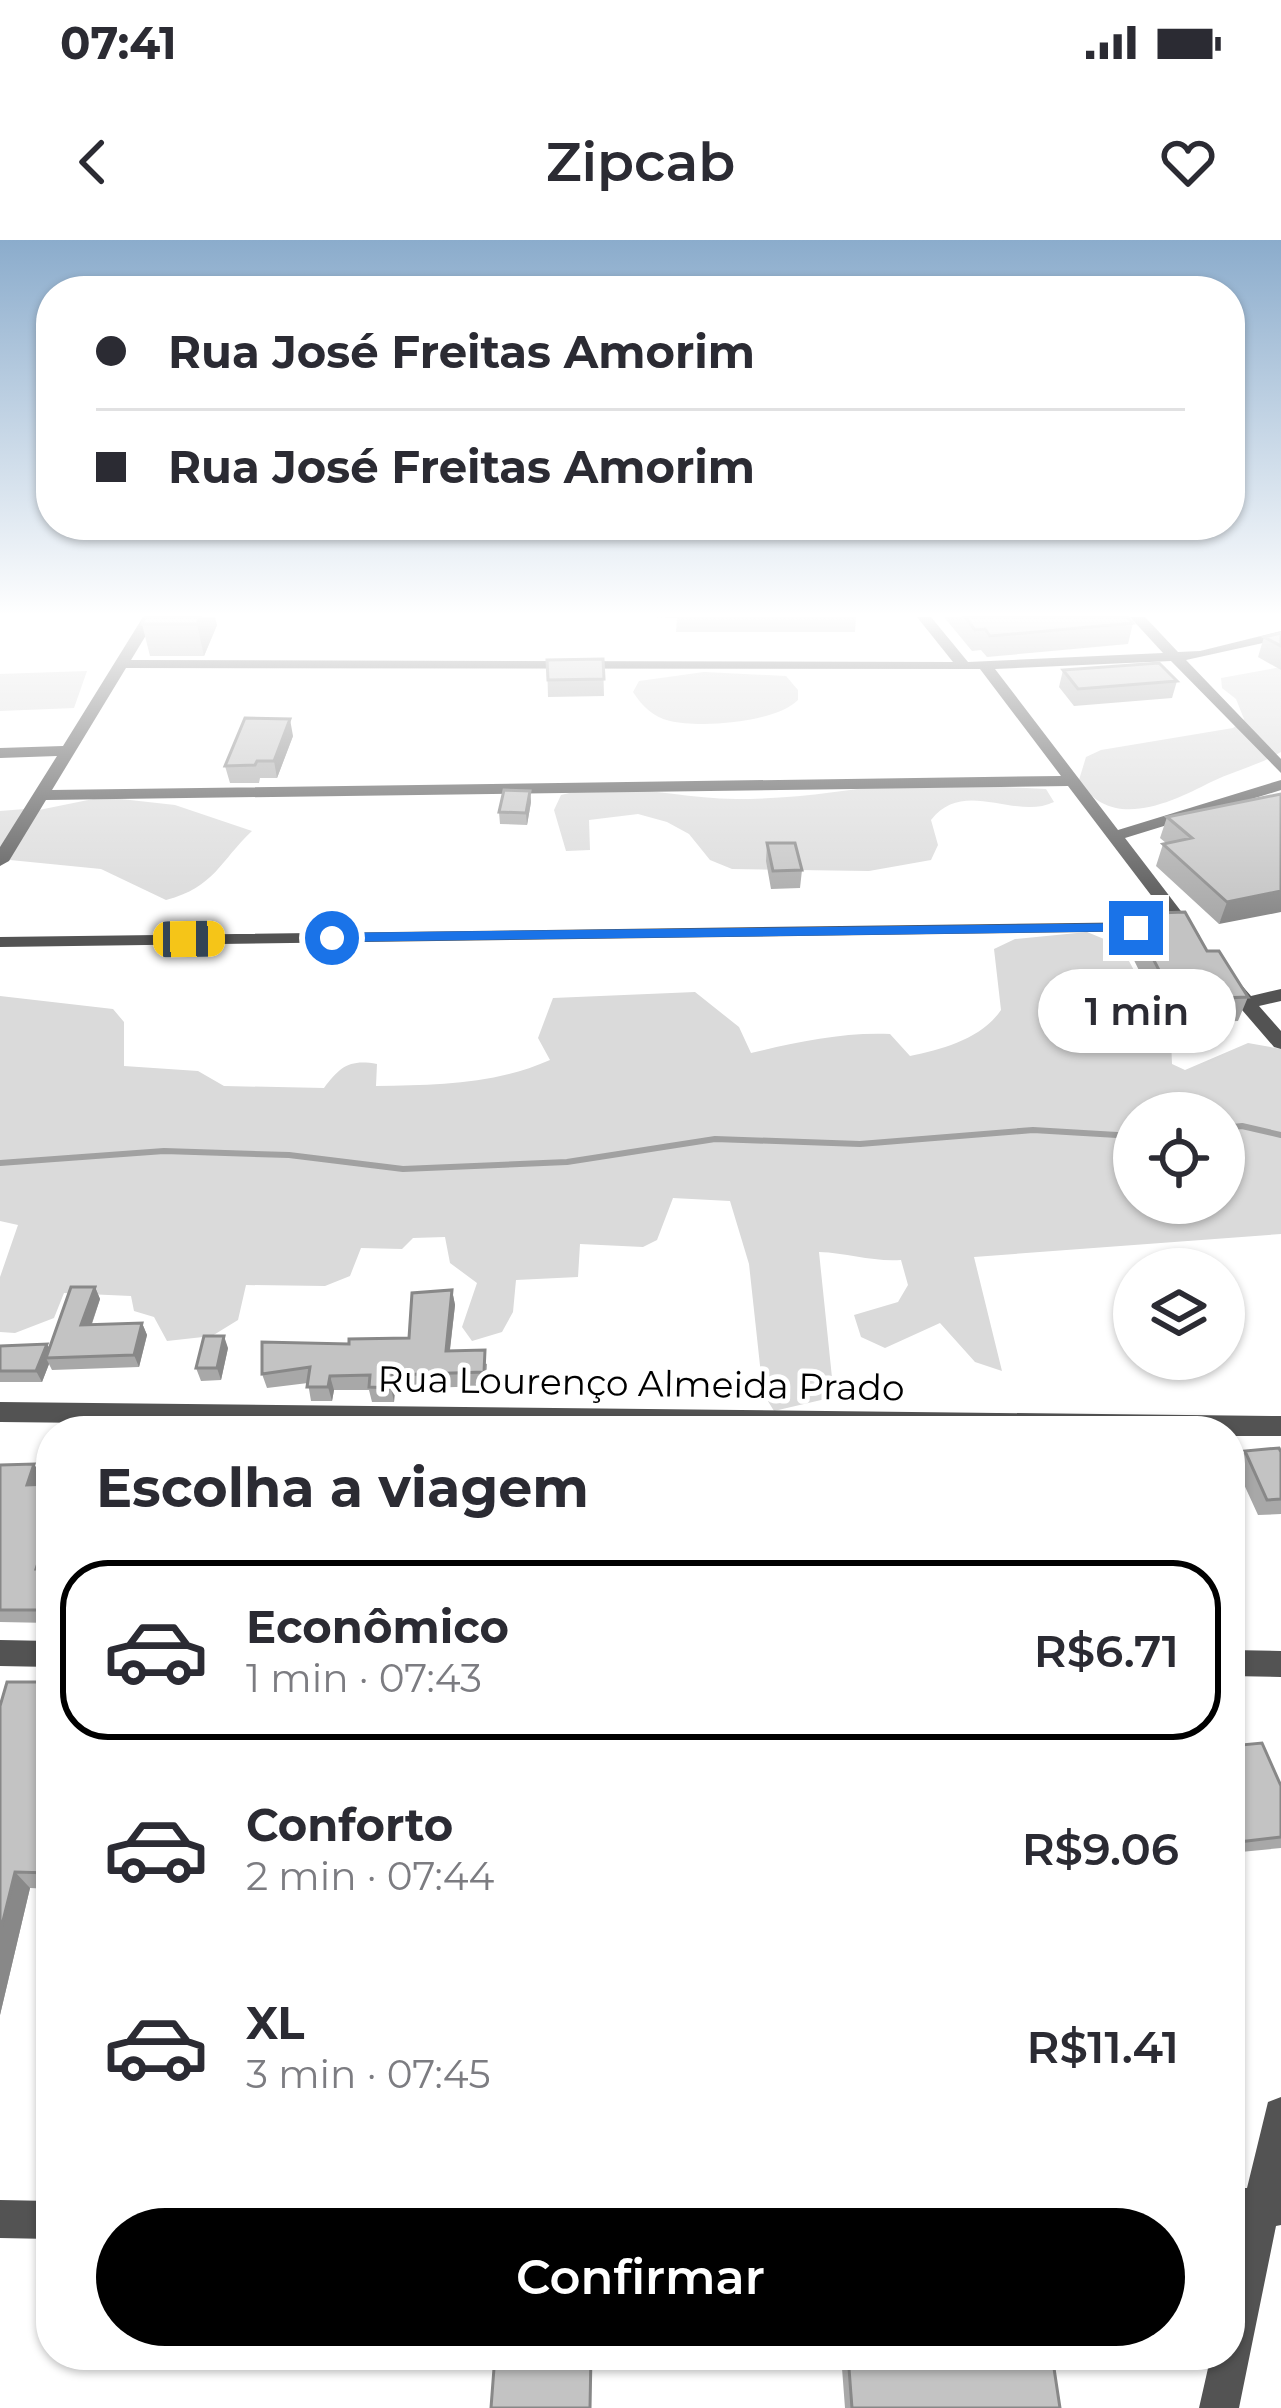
<!DOCTYPE html>
<html lang="pt">
<meta charset="utf-8">
<style>
body{margin:0;font-family:Montserrat,sans-serif;background:#f2f2f3;color:#2b2b33;height:100vh;display:flex;flex-direction:column;font-size:45px;white-space:nowrap}
*{box-sizing:border-box;margin:0}
p{font-size:39px;color:#7c7c81}
.icon{flex:none;width:66px;height:66px;fill:none;stroke:currentColor;stroke-width:2;stroke-linecap:round;stroke-linejoin:round}
.map{position:relative;flex:1;overflow:hidden}
.details{position:absolute;left:36px;top:1176px;width:1209px;height:954px;display:flex;flex-direction:column;background:#fff;border-radius:48px;box-shadow:0 3px 9px #0004}
.details>*{flex:none}
.top-card{position:absolute;left:36px;top:36px;width:1209px;height:264px;border-radius:48px;box-shadow:0 3px 9px #0004;display:grid;align-content:center;height:264px;padding:0 60px;background:#fff}
.controls{position:absolute;left:1113px;top:852px;display:grid;gap:24px}
.controls a{display:grid;place-items:center;width:132px;height:132px;border-radius:50%;background:#fff;box-shadow:0 3px 9px #0004;font-size:60px}
.end{position:absolute;width:54px;height:54px;margin:-27px;border:15px solid #1a73e8;background:#fff;box-shadow:0 0 0 6px #fff}
.from{border-radius:50%}
.bubble{position:absolute;height:84px;border-radius:42px;background:#fff;box-shadow:0 3px 9px #0004;font-size:39px;font-weight:600;line-height:84px;text-align:center}
.car{position:absolute;width:36px;height:72px;margin:-36px -18px;border-radius:15px;box-shadow:0 0 9px 3px #0007;background:linear-gradient(#f5c518 24%,#345 0 40%,#f5c518 0 76%,#345 0 86%,#f5c518 0)}
.top-card b{display:flex;align-items:center;gap:42px;height:114px;font-size:45px}
.top-card b+b{border-top:3px solid #e1e1e2}
.top-card i{width:30px;height:30px;background:#2b2b33}
ul{padding:0;list-style:none}
li{display:flex;align-items:center;gap:36px;height:180px;margin:0 24px 18px;padding:0 36px;border:6px solid transparent;border-radius:48px}
li div{flex:1}
li b{display:block;font-size:45px}
li em{font-style:normal;font-weight:600}
li.active{border-color:#000}
li>.icon{width:108px;height:108px;stroke-width:1.5}
h2{padding:0 60px;font-size:54px;line-height:144px}
.button{display:flex;gap:24px;margin-top:auto;padding:24px 60px}
.button a{flex:1;height:138px;border-radius:72px;background:#000;color:#fff;font-size:48px;font-weight:600;line-height:138px;text-align:center}
.status{display:flex;justify-content:space-between;align-items:center;height:84px;padding:0 60px;background:#fff;direction:ltr}
.status svg{height:33px;fill:currentColor}
header{display:flex;justify-content:space-between;align-items:center;height:156px;padding:0 60px;background:#fff;font-size:54px;font-weight:600}
.map>svg:first-child{display:block}
</style>
<div class="status"><b>07:41</b><svg viewBox="0 0 49 12"><path d="M0 12V9h3v3zM5 12V6h3v6zM10 12V3h3v9zM15 12V0h3v12zM26 1h20v11H26zM47 4h2v5h-2z"/></svg></div>
<header><svg class="icon" aria-label="back" viewBox="0 0 24 24"><path d="M15 5l-7 7 7 7"/></svg>Zipcab<svg class="icon" aria-label="heart" viewBox="0 0 24 24"><path d="M12 20l-8-8c-3-5 5-10 8-4 3-6 11-1 8 4z"/></svg></header>
<div class="map">
<svg width="1281" height="2168" viewBox="0 0 1281 2168">
<rect width="100%" height="100%" fill="#fff"/>
<path fill="#dadada" fill-rule="evenodd" d="M1281 427V512C1259 525 1234 531 1211 542 1170 563 1110 592 1079 540L1086 517 1101 510 1233 488 1244 479 1236 459 1222 448 1221 438Z
M87 431 74 468 0 471V434Z
M704 432 786 436 798 450V460C775 483 701 488 670 481 653 477 642 466 633 452L639 441Z
M903 542 1046 549 1054 562C1015 581 964 537 931 580L938 605 931 620 869 631 732 629 710 620 689 594 667 582 638 574 589 580 590 610 566 611 554 570 561 555C620 539 675 559 736 559 793 559 847 551 903 542Z
M103 557 175 565 252 591C220 621 215 647 166 660L101 629 10 620 0 608V571L25 569 24 573Z
M1087 692 1121 706 1171 800 1172 824 1185 830 1248 803 1281 809V994L974 1017 1002 1131 975 1122 940 1083 885 1108 861 1097 854 1075 898 1062 908 1045 901 1020C873 1022 848 1013 819 1012L834 1157 774 1171 763 1153 749 1024 730 961 673 958 657 1000 643 1007 580 1004 578 1037 516 1040 513 1072 502 1092 472 1101 462 1087 477 1043 450 1023 445 997 413 998 402 1009 361 1008 350 1036 325 1046 246 1045 238 1080 212 1096 167 1101 154 1077 134 1071 131 1056 64 1053 54 1078 15 1093 0 1092V1037L18 985 0 981V756L113 769 124 782V826L198 831 224 846 324 848C340 827 349 819 377 824L376 846C437 845 493 845 550 820L538 798 553 758 695 752 739 787 751 813C797 802 843 792 890 794L910 816C943 809 981 799 1001 770L994 709 1015 699ZM1134 873H1224V963H1134Z"/>
<g fill="none" stroke-linecap="round" stroke-linejoin="round">
<path stroke="#a1a1a1" stroke-width="6" d="M1224 888 1242 886 1281 895
M0 923 164 911 289 915 403 929 567 922 715 899 860 904 1033 890 1134 896"/>
<path fill="#535353" fill-rule="evenodd" d="M143 377H157L131 420 953 422 917 377H931L968 422 1163 413 1130 377H1145L1178 412 1200 411 1281 391V399L1186 420 1281 519V533L1171 421 995 429 1118 590 1281 540V550L1125 598 1200 696 1191 701 1185 700 1068 546 46 560 9 621 0 626V607L57 516 0 518V508L63 506ZM126 428 980 429 1061 536 52 550Z
M1157 682 1166 687 1163 691 0 707V697Z
M1224 731 1231 733 1251 756 1281 749V761L1259 766 1281 791V809L1274 807 1217 741 1215 737Z
M0 1162 1281 1176V1196H1230V1191H807L0 1182Z
M0 1400 51 1401V1427L0 1426Z
M1230 1410 1281 1411V1437L1230 1436Z
M1281 1857V1985L1276 1986 1239 2168H1199L1211 2115H1230V2026L1239 1986H1230V1948H1247L1268 1862Z
M0 1960 51 1961V1999L0 1998Z"/>
</g>
<path fill="#a8a8a8" d="M647 377H856L855 392H676L677 378Z
M944 377H1127L1133 383 1128 404 987 417 981 410 972 411Z
M142 384 217 385 204 416H150Z
M1281 393V430L1258 417 1264 397Z
M603 419 604 456 548 457 547 420Z
M1063 430 1177 441 1172 458 1074 466 1059 447Z
M293 496 277 538H260L259 543H230L225 526Z
M530 551 531 562 527 585 500 584 499 572Z
M1281 554 1219 684 1156 626 1163 604 1166 603 1160 598 1167 577Z
M767 603 802 630 800 648 771 649 766 621Z
M1130 674 1207 711 1248 757 1238 781 1191 783 1188 790 1169 791 1123 698Z
M95 1047 100 1059 92 1084 142 1083 147 1095 139 1127 52 1130 49 1124 42 1142H0V1106L47 1104 50 1109Z
M452 1050 455 1065 450 1110 487 1124 486 1146 395 1149 394 1162H372L369 1150H334L332 1161H311L308 1143 267 1148 262 1134 349 1104 409 1098Z
M228 1108 221 1140 201 1141 196 1128Z
M1245 1211 1281 1212V1274L1258 1275 1236 1227Z
M34 1224 42 1238 40 1244H51V1320L48 1329H51V1383L0 1382V1225Z
M51 1432V1649L30 1648 0 1775V1466L47 1442Z
M1230 1506 1281 1546V1608L1230 1613Z
M841 2115H1052L1060 2168H845Z"/>
<path fill="#888" d="M200 377H215L217 385 204 416 197 384Z
M290 479 293 496 277 538 274 521Z
M530 551 531 562 527 585 526 573Z
M1281 651V672L1219 684 1227 662Z
M95 1047 100 1059 87 1097 81 1085Z
M452 1050 455 1065 448 1125 446 1111Z
M142 1083 147 1095 139 1127 134 1115Z
M224 1096 228 1108 221 1140 217 1128Z
M47 1104 53 1115 46 1118 49 1124 42 1142 36 1131Z
M392 1135 395 1149 394 1162 391 1148Z
M330 1136 334 1150 332 1161 328 1147Z
M34 1224 42 1238 35 1258 27 1245Z
M50 1284 51 1320 45 1342 36 1329Z
M51 1533V1593L40 1579Z
M15 1632 30 1648 0 1775V1693Z"/>
<path fill="#c3c3c3" stroke="#888" stroke-width="3" d="M145 377H200L197 384H142Z
M965 377H1127L1133 383 990 396 985 389 975 390Z
M1281 393V406L1264 397Z
M603 419 604 439 548 440 547 420Z
M1159 423 1177 441 1078 449 1063 430Z
M245 478 290 479 274 521H257L255 525 225 526Z
M504 550 530 551 526 573 499 572Z
M1281 554V651L1227 662 1163 604 1192 598 1167 577Z
M767 603H795L802 630 773 631Z
M1185 672 1207 711H1219L1248 757 1193 759 1197 766 1178 767 1130 674Z
M71 1047H95L81 1085 142 1083 134 1115 46 1118Z
M452 1050 446 1111 485 1110 484 1132 392 1135 391 1148 369 1147 370 1135 330 1136 328 1147H307L310 1127 262 1134V1102L349 1104V1099L409 1098 412 1053Z
M204 1096H224L217 1128H196Z
M47 1104 36 1131H0V1106Z
M1279 1208 1281 1212V1259L1267 1260 1245 1211Z
M34 1224 27 1245 51 1244V1284L36 1329H51V1370H0V1225Z
M49 1432H51V1533L40 1579 51 1582V1633L15 1632 0 1693V1466L7 1442H47Z
M1262 1503 1281 1546V1597L1230 1603V1506Z
M1230 1756 1236 1757 1230 1777Z
M495 2115H591L590 2168H491Z
M848 2115H1052L1060 2168H852Z"/>
<linearGradient id="sky" x2="0" y2="1"><stop stop-color="#8baccc"/><stop offset="0.55" stop-color="#fff"/><stop offset="1" stop-color="#fff" stop-opacity="0"/></linearGradient>
<rect width="1281" height="681" fill="url(#sky)"/>
<path fill="#1a73e8" d="M1136 683 1142 691 332 702 324 698 332 693Z"/>
<g text-anchor="middle" stroke-width="10" stroke-linejoin="round" paint-order="stroke">
<g font-size="36" fill="#000" stroke="#fff">
<text transform="translate(641 1143) rotate(1)" y="13">Rua Lourenço Almeida Prado</text>
</g>
</g>
</svg>
<div class="controls">
<a><svg class="icon" aria-label="locate" viewBox="0 0 24 24"><circle cx="12" cy="12" r="6"/><path d="M12 2v4M12 18v4M2 12h4M18 12h4"/></svg></a>
<a><svg class="icon" aria-label="layers" viewBox="0 0 24 24"><path d="M12 4l9 5-9 5-9-5zM3 14l9 5 9-5"/></svg></a>
</div>
<i class="end from" style="left:332px;top:698px"></i>
<i class="end" style="left:1136px;top:688px"></i>
<div class="bubble" style="left:1038px;top:729px;width:198px">1 min</div>
<i class="car" style="left:189px;top:699px;rotate:89deg"></i>
<div class="top-card">
<b><i class="from"></i>Rua José Freitas Amorim</b>
<b><i></i>Rua José Freitas Amorim</b>
</div>
<section class="details">
<h2>Escolha a viagem</h2>
<ul>
<li class="active"><svg class="icon" aria-label="car" viewBox="0 0 24 24"><path d="M5 17H2v-5l4-1 3-4h7l3 4 3 1v5h-3M9 17h6M6 11h13"/><circle cx="7" cy="17" r="2"/><circle cx="17" cy="17" r="2"/></svg><div><b>Econômico</b><p>1 min · 07:43</p></div><em>R$6.71</em></li>
<li><svg class="icon" aria-label="car" viewBox="0 0 24 24"><path d="M5 17H2v-5l4-1 3-4h7l3 4 3 1v5h-3M9 17h6M6 11h13"/><circle cx="7" cy="17" r="2"/><circle cx="17" cy="17" r="2"/></svg><div><b>Conforto</b><p>2 min · 07:44</p></div><em>R$9.06</em></li>
<li><svg class="icon" aria-label="car" viewBox="0 0 24 24"><path d="M5 17H2v-5l4-1 3-4h7l3 4 3 1v5h-3M9 17h6M6 11h13"/><circle cx="7" cy="17" r="2"/><circle cx="17" cy="17" r="2"/></svg><div><b>XL</b><p>3 min · 07:45</p></div><em>R$11.41</em></li>
</ul>
<div class="button"><a>Confirmar</a></div>
</section>
</div>
